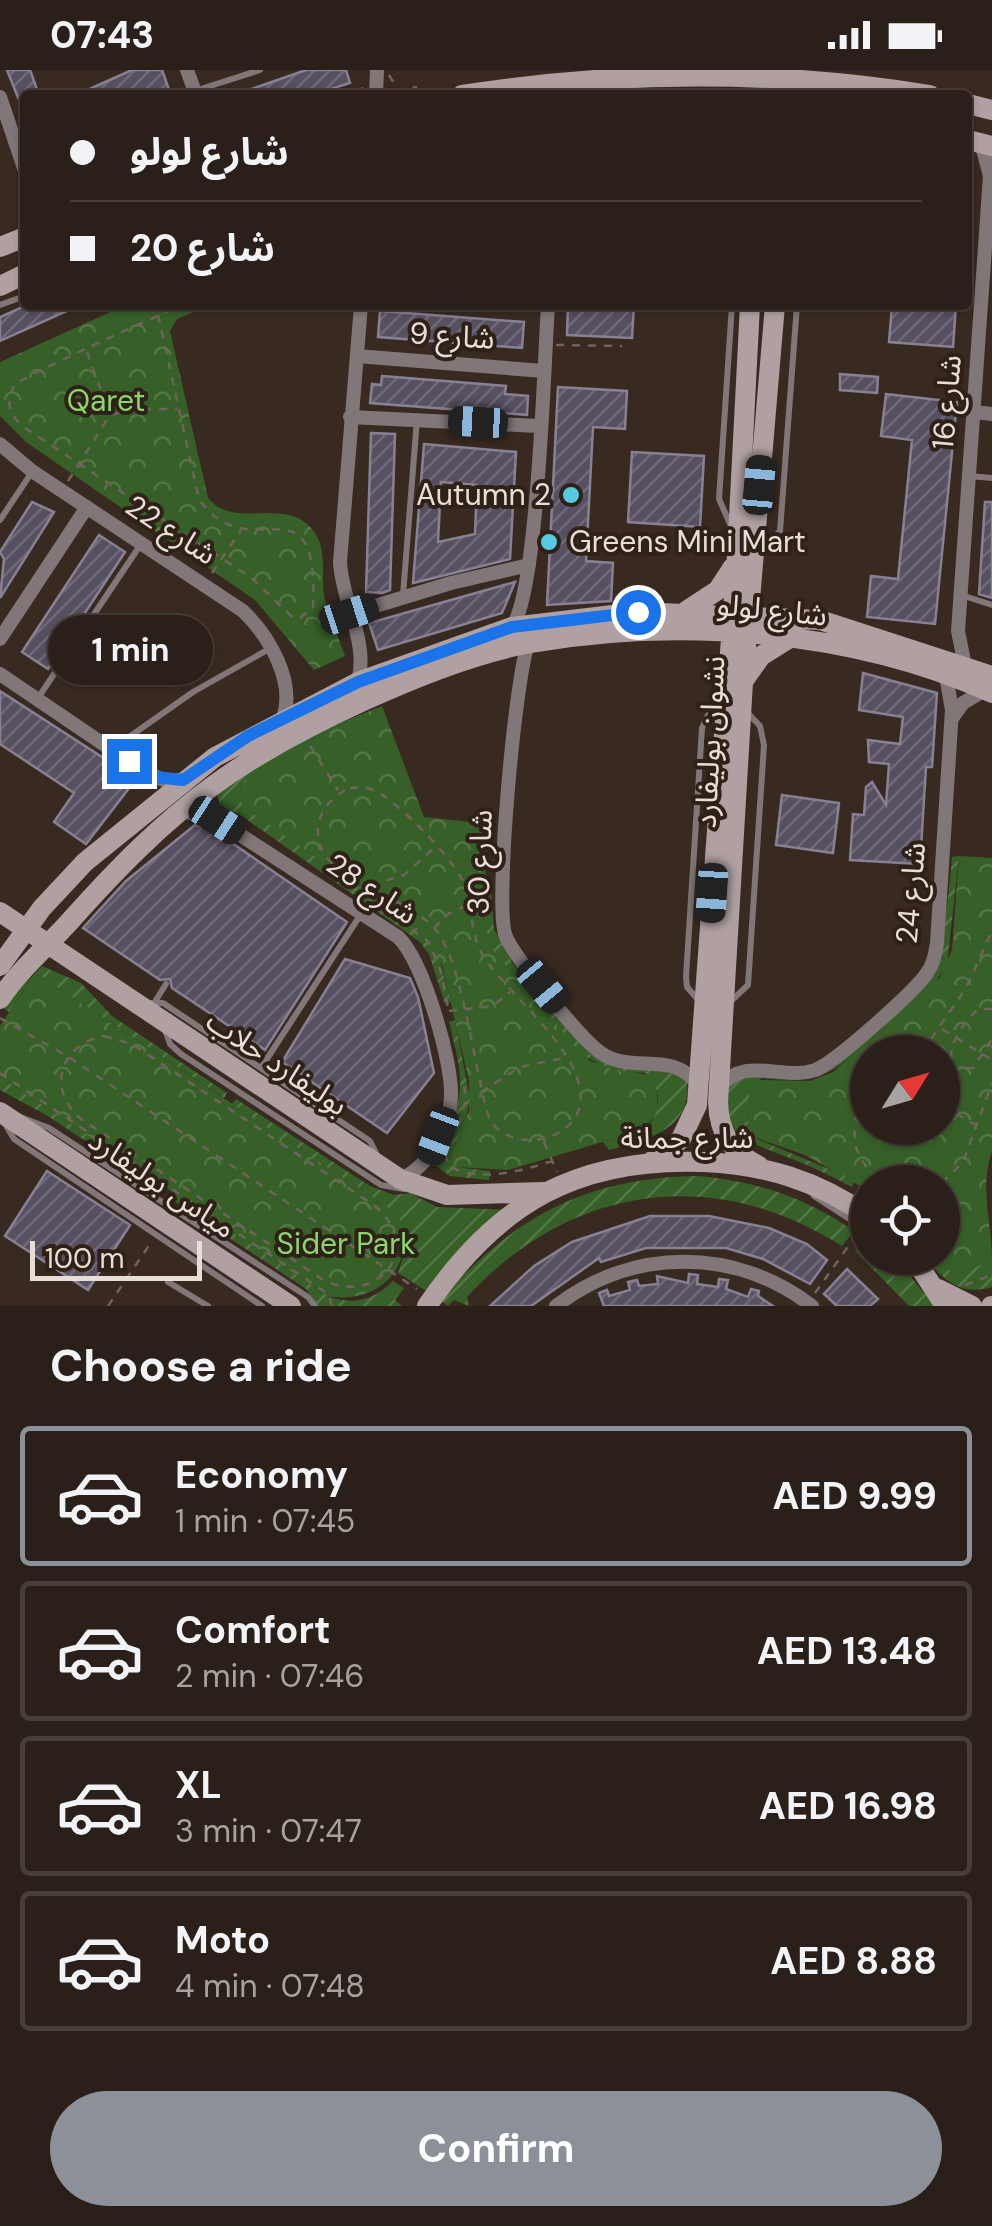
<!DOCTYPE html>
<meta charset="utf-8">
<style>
body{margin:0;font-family:"DM Sans","Noto Sans Arabic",sans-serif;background:#372d26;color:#f1f3f6;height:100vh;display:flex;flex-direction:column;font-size:38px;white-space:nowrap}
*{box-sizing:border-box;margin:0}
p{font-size:32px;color:#a6a3a2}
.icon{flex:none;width:55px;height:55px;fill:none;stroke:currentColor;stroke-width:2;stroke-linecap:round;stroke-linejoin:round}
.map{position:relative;height:1236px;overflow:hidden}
.side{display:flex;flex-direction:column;background:#2b2019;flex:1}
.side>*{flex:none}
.top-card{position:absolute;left:20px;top:20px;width:952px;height:220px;border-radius:10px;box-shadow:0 2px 8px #0004,0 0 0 2px #473e38;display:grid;align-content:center;height:220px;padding:0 50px;background:#2b2019}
.needle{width:65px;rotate:53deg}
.fabs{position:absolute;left:850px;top:965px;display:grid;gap:20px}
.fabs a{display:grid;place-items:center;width:110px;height:110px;border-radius:50%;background:#2b2019;box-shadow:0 2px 8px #0004,0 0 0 2px #473e38;font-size:50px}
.scale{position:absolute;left:30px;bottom:25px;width:172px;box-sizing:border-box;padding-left:10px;border:5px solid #e8ded8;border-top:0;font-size:28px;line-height:35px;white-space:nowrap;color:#e8ded8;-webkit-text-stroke:8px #2f2018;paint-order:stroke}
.end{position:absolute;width:45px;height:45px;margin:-22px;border:12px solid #1a73e8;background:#fff;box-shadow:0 0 0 5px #fff}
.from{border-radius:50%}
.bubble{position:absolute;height:70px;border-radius:35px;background:#2b2019;box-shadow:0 2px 8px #0004,0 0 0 2px #473e38;font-size:32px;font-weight:700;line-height:70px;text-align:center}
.car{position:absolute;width:30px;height:60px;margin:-30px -15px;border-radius:12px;box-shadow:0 0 8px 2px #0007;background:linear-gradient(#222 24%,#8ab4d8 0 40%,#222 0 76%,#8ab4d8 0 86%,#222 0)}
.top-card b{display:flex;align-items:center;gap:35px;height:95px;font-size:38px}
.top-card b+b{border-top:2px solid #473e38}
.top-card i{width:25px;height:25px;background:#f1f3f6}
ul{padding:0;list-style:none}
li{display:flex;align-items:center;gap:30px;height:140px;margin:0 20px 15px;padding:0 30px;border:5px solid #473e38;border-radius:10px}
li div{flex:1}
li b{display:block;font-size:38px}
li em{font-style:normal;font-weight:700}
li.current{border-color:#8c9099}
li>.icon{width:90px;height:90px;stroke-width:1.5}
h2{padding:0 50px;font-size:45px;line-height:120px}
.cta{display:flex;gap:20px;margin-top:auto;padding:20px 50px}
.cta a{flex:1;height:115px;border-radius:60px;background:#8c9099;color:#fff;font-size:40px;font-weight:700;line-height:115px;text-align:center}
.status{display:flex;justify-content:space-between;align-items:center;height:70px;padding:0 50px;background:#2b2019;direction:ltr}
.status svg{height:28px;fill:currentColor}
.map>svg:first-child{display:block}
</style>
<div class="status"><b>07:43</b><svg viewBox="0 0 49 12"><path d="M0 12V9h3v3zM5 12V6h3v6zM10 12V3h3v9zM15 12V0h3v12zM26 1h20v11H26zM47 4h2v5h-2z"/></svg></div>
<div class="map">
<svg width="992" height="1236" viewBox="0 0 992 1236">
<defs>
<pattern id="park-crowns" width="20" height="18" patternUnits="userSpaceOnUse" patternTransform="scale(2.5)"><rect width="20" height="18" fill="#376028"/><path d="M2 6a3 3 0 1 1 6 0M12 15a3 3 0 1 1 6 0" fill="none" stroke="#547646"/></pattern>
<pattern id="garden-furrows" width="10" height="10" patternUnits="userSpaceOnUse" patternTransform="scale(2.5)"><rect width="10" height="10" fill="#376028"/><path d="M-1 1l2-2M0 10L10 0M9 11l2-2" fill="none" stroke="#547646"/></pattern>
<pattern id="building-hatch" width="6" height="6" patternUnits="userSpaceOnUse" patternTransform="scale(2.5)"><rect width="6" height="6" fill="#575061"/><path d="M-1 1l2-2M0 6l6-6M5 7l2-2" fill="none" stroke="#6f6977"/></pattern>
</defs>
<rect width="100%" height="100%" fill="#392a21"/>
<path fill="url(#park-crowns)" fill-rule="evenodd" d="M126 235H211L177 249 170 261 208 428C235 462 289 423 315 463 327 481 321 505 324 525 328 545 338 566 345 586L314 600 255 530 26 372 0 346V292Z
M382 636 424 747 488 754 483 853 494 882 590 991 650 1006 656 1015 658 1039 646 1059 508 1100 456 1097 449 1085 469 1041V1011L442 895 419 859 242 737 240 715C267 679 341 653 382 636Z
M959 786 992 788V1081C979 1119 992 1151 992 1190L955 1206 938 1188H942V1112H868L867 1120 805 1085 748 1065 750 1016 756 1010 810 1011 833 1002 940 907 952 880ZM868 982H942V1058H868Z
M39 905 399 1145C419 1192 380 1236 328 1226L0 1007V956L33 906Z"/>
<path fill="url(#garden-furrows)" d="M262 696 240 715 242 736 419 859 438 884 451 932 445 934 429 884 420 872 239 744 221 738 215 719Z
M959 786 947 895 931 917 884 957 878 950C890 941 907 932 917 921 943 892 949 823 952 787Z
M485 821H491L494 859 513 894 591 985 686 1007C696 1059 648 1069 609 1080L603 1072 646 1059C661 1041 663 1019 645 1003L613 1000 582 985 494 882 483 853Z
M42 896 81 913 112 946 227 1023 224 1028 39 905 32 907 9 942 2 937Z
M455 950 470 1028 465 1053 449 1085 456 1097 490 1101 489 1110 450 1106 435 1095 433 1085C467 1029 465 1015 449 952Z
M865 963 871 968C829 1006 820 1015 762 1008L750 1016 748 1065 855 1110 852 1117C831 1106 809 1095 787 1087 742 1070 713 1061 732 1005L799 1008Z
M0 1007 165 1117 163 1122 46 1045 0 1020Z
M236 1029 370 1116 394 1125 410 1123 437 1137 513 1140 428 1222 398 1203 407 1176 399 1145 232 1034Z
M697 1106C756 1111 805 1127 854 1161L842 1176C713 1094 570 1115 467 1227L469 1236 454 1230 448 1236 440 1230C514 1147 584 1108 697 1106Z
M174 1123 328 1226C353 1236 374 1230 393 1211L404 1218 395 1230 402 1236H318L306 1219 171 1129Z
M867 1167 868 1188H895L935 1236H909L855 1181Z
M925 1188H938L955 1206 992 1190V1217C960 1226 945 1211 925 1188Z"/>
<path fill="url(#building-hatch)" stroke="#888193" stroke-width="2.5" fill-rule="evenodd" d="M7 0H30L39 25H25V45Z
M132 0H162L171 25H76Z
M306 0H346L350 13 312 25H234Z
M27 235H80L0 271V247Z
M568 235 634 236 632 268 567 265Z
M918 235H956L953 277 889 272 892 236Z
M380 241 524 252 522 278 378 267Z
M840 304 878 307 877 323 840 320Z
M382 306 506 316 505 324 528 326 527 345 370 333 372 314 381 315Z
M558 317 627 321 625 359 593 357 586 491 613 493 611 531 547 535Z
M886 324 957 332 935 554 867 547 871 506 898 509 912 370 881 366Z
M371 363 395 364 390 520 382 523 366 522Z
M424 374 516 382 510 489 413 513ZM441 412 477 415 475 464 438 472Z
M632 382 704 386 700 457 628 452Z
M32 432 54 442 0 528 4 489 0 482Z
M985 432H992V528L979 524Z
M99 465 125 482 48 599 22 582Z
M515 512 502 543 378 580 369 553Z
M863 603 937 623 932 697H926L920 794 850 790 853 744 864 745 866 717 872 712 886 735 889 694 869 692 868 670 900 674 903 647 859 640Z
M0 621 136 709 86 774 54 752 74 723 0 674Z
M782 725 839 733 833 783 776 775Z
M195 755 213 760 347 852 265 980 172 918 170 909 160 910 83 858 126 811Z
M345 889 410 908 418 927 434 1003 387 1063 282 992Z
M47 1101 130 1155 88 1220 5 1166Z
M650 1146H709L769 1158 807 1174 827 1190 810 1214 763 1189 726 1178H646L601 1192 599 1188 531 1236H490L534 1196 572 1172Z
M847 1199 878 1229 870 1236H837L824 1224Z
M689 1204 698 1205 697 1214 718 1217 719 1209 728 1210 726 1219 748 1227 751 1219 759 1221 758 1226 773 1236H604L599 1223 607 1220 609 1226 630 1220 628 1212 637 1210 639 1216 658 1214 657 1206 688 1213Z"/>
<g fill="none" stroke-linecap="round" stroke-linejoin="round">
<path stroke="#70635b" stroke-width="2.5" stroke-dasharray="8 8" stroke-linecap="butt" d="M389 5 398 20 416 17 417 25
M361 25 363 12
M158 245 199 429C249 503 319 400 313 537L300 548 291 546 253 509 22 356C10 345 4 330 15 315 21 307 163 243 183 235
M556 275 622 276
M87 282 110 345
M68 411 110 345 136 339H177
M212 503 241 460
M310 676 338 720
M350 718C360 717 370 717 379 723 402 736 458 793 466 818 474 844 469 866 486 890 512 927 573 975 580 1019 589 1068 517 1088 490 1051 474 1003 464 893 435 859 408 828 338 813 322 780 310 754 325 729 350 718Z
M335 811 337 807 429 872 441 902 449 943
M371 815 404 805 434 778
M467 820H488
M434 858 448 844 467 835
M992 939H978C962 955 944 977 954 1000L973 998 992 969
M449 941 493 936 510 922
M0 948 67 986 417 1219
M942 959 992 990
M104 966 132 974 375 1136C423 1177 381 1235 325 1211L81 1049C46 1019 60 974 104 966Z
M882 968 894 982
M922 982 966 918 992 861
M0 1003 328 1224 332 1236
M481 1022 520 997 564 988
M868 1031C844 1061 854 1091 883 1112
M942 1036 976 1055
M459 1055 466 1028 464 1015
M544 1072 557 1102
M445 1084 449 1096C480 1113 521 1101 552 1091
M942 1113 963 1092 992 1013
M890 1188 903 1201
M965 1215 992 1205
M815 1223 857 1164
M108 1236 152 1171"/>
<path stroke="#817778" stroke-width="6" d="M182 25 260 0
M0 235 25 226
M969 406 992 408
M0 450 32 402
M731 456 719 429 732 235
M758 484 780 461 797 235
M403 525 417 349
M961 525 992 535
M38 628 141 474
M112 679 193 622 269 579
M156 930 166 914
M700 932 687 917 686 907 702 658 708 645 720 638
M730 932 748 915 764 675 760 656 745 640
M144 933H163L370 1071 378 1087
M164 957 170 974 181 984 381 1115 404 1119
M261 998 361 844
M18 1046 49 1058 308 1227 315 1236
M4 1052 14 1069 262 1236
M814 1126 868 1161
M168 1212 208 1236"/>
<path stroke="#817778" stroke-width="14" d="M187 0 196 25
M376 25 377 0
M0 27 25 101
M357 286 543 301
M975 342 992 344
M350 347 538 356
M0 374 32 401 243 541C269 566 296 612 283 648
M349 544 451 513 529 495
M512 557C538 521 544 293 548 235
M0 569 87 437
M528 574C515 611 495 829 505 864 511 884 582 970 601 983 632 1005 675 979 698 1016
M965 596 958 561 990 106 981 73
M0 604 146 703 164 710H183
M358 612C369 571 342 533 340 492L361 235
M952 648 963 633 985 620
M183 741 217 750 398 867C423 890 453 993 451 1027 450 1059 429 1097 400 1109
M720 1017C745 985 783 1011 815 1000 835 993 915 921 927 903 934 893 935 884 937 873L952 640 946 606
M556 1236C633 1177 735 1177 812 1236"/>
<path stroke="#b0a0a2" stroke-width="20" d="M462 25C616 1 776 0 930 25
M968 34 992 40
M968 70 992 76
M0 177 25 167
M0 216 25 204
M686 541 718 520 733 497
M744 610 761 586 788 569
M0 842 400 1109 447 1125 544 1122
M0 896 42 838 85 792 215 687 358 612 512 557 638 542 820 550 992 606
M0 929C20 899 47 877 71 850 115 801 160 754 214 715 288 661 440 589 531 573 679 547 853 560 992 623
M0 1042 291 1236
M651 1092 681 1069 697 1035 737 486 750 235
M759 1096C731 1082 719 1063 718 1032L743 612 775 235
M914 1188 945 1236
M938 1219 972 1236
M427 1236C498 1132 578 1087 704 1092 766 1095 816 1110 868 1146
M991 1236H992"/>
</g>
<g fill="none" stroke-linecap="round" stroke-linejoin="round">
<path stroke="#1a73e8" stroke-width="12" d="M129 691 155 707 183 710 248 666 358 612 512 557 638 542"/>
</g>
<g fill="#55cae0" stroke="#2f2018" stroke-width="4">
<circle cx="571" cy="425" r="10"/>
<circle cx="549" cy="472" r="10"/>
</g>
<g text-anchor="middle" stroke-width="8" stroke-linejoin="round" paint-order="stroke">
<g font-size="30" fill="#e8ded8" stroke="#2f2018">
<text transform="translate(452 266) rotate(4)" y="10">شارع 9</text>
<text transform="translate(947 332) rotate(-85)" y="10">شارع 16</text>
<text transform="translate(171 460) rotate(33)" y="10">شارع 22</text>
<text transform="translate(772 540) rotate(6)" y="10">شارع لولو</text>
<text transform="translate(710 672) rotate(-87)" y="10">نشوان بوليفارد</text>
<text transform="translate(480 792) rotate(-88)" y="10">شارع 30</text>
<text transform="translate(372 819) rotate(34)" y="10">شارع 28</text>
<text transform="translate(911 823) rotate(-85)" y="10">شارع 24</text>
<text transform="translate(277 993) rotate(34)" y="10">بوليفارد حلاب</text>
<text x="687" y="1078">شارع جمانة</text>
<text transform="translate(162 1114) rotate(34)" y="10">مياس بوليفارد</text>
</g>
<g font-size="30" fill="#8ad76e" stroke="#2f2018">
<text x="106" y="341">Qaret</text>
<text x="346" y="1184">Sider Park</text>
</g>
<g font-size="30" fill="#e8ded8" stroke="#2f2018" text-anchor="end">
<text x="551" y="435">Autumn 2</text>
<text x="569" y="482" text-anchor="start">Greens Mini Mart</text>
</g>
</g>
</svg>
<div class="fabs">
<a><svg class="needle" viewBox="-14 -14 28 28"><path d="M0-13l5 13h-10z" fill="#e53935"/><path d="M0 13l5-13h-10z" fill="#a6a3a2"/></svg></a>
<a><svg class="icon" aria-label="locate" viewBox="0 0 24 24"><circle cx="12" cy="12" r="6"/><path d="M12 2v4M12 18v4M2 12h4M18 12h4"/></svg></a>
</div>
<div class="scale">100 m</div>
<i class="end from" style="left:638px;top:542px"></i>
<i class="end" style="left:129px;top:691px"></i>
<div class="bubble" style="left:48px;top:545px;width:165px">1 min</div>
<i class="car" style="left:478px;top:352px;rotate:273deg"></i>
<i class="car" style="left:759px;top:415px;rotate:5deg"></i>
<i class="car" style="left:349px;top:544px;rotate:72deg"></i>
<i class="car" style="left:217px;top:750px;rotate:123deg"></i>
<i class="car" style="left:712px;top:823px;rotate:184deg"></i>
<i class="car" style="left:542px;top:916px;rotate:140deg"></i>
<i class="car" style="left:438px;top:1066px;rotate:201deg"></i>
<div class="top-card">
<b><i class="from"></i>شارع لولو</b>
<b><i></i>شارع 20</b>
</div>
</div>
<section class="side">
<h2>Choose a ride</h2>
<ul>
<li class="current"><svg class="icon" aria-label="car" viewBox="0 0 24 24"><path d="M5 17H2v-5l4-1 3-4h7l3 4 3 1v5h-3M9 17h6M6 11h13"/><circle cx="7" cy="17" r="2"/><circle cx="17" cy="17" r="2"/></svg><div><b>Economy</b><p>1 min · 07:45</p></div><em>AED 9.99</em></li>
<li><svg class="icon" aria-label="car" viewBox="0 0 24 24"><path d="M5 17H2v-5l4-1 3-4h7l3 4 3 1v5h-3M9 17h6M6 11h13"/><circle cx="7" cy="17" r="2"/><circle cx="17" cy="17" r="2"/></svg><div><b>Comfort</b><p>2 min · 07:46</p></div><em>AED 13.48</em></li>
<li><svg class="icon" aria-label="car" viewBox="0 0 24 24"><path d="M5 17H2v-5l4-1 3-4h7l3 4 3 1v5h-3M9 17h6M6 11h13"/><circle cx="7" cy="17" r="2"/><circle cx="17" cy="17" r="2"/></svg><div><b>XL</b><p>3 min · 07:47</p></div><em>AED 16.98</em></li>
<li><svg class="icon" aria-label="car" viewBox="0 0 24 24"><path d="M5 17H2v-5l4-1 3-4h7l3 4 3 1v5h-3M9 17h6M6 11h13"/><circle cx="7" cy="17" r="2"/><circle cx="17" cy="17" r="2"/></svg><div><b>Moto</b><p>4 min · 07:48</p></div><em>AED 8.88</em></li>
</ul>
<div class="cta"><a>Confirm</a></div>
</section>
